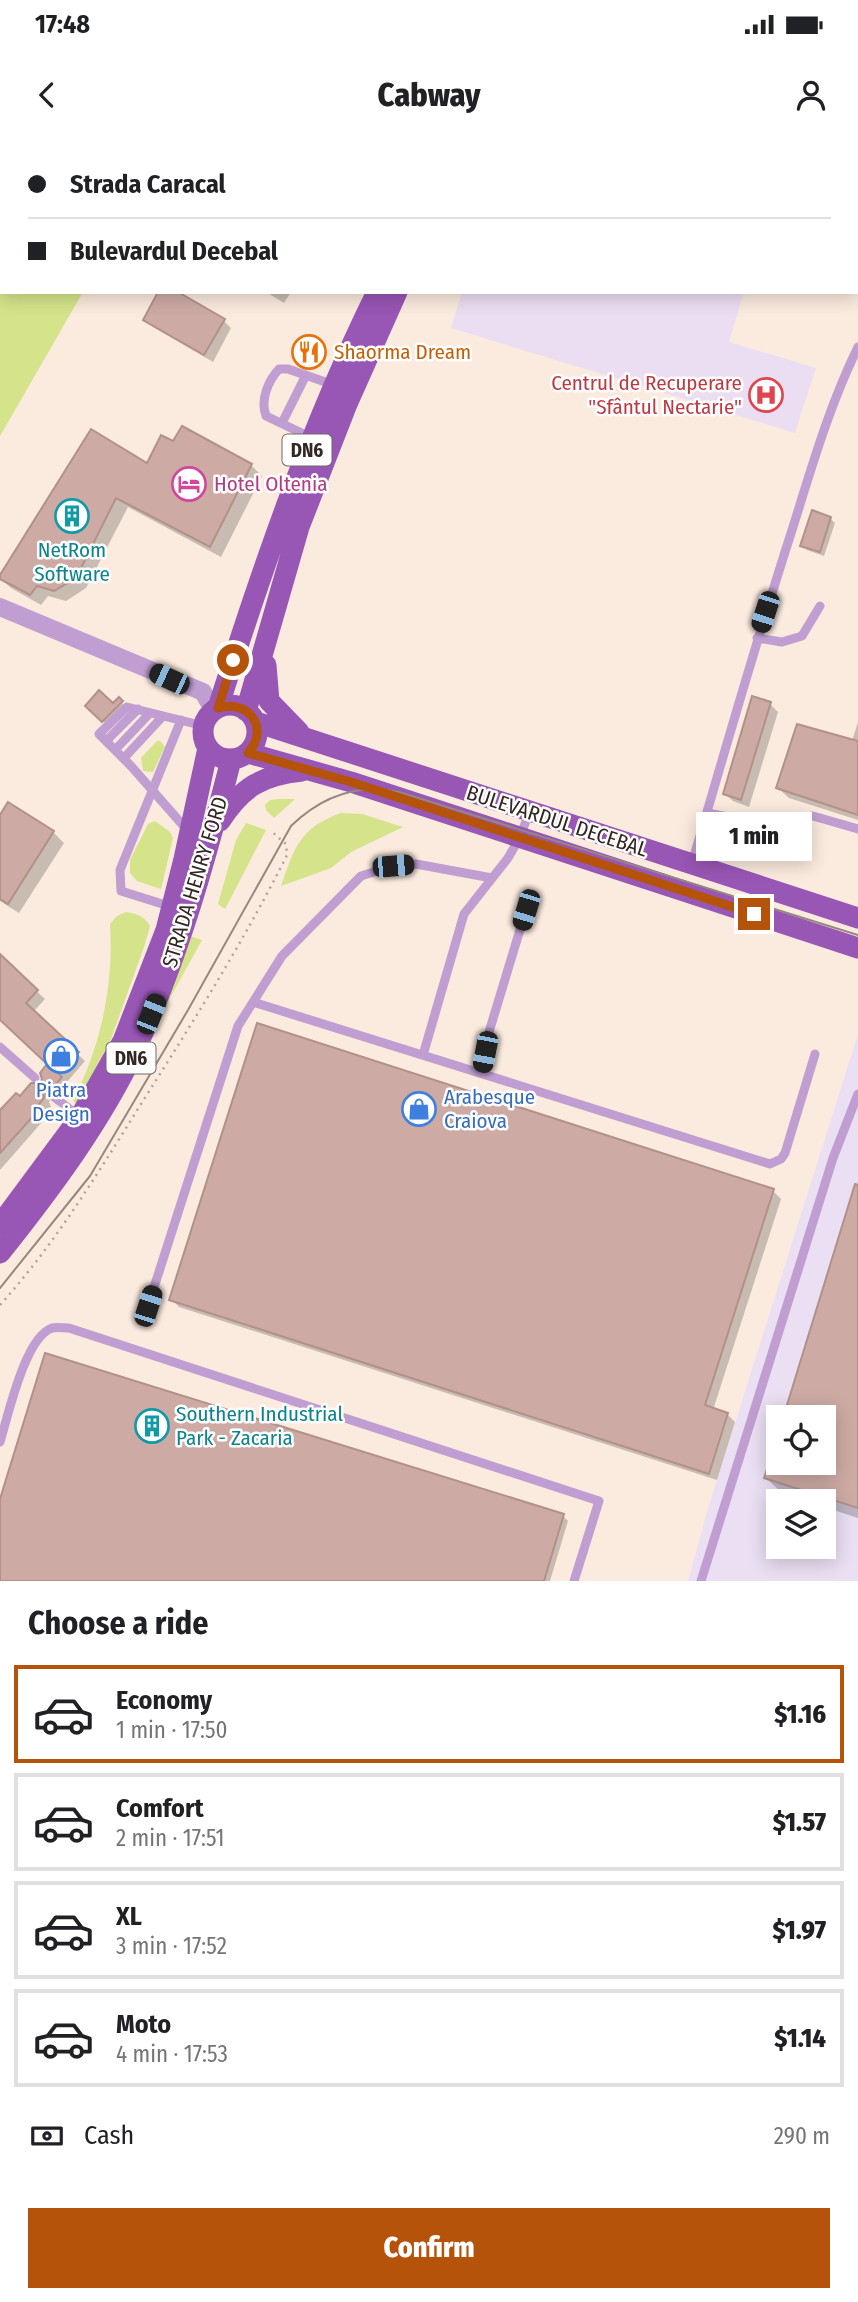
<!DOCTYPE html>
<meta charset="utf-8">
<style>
body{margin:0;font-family:"Fira Sans Condensed",sans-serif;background:#f6f6f6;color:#202124;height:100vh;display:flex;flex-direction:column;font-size:26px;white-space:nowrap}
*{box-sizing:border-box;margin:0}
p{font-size:23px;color:#757577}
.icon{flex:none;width:38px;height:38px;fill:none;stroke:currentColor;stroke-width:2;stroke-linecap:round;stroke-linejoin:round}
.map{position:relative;height:1441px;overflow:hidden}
.panel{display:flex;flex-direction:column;background:#fff;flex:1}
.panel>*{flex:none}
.banner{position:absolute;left:0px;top:0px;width:859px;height:154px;box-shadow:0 4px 18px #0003;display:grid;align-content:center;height:154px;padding:0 28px;background:#fff}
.buttons{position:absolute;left:766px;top:1265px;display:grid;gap:14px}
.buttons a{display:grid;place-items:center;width:70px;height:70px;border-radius:0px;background:#fff;box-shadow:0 4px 18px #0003;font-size:35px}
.end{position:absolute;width:32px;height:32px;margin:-16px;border:9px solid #b45309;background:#fff;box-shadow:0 0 0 4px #fff}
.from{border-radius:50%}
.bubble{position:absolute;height:49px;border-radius:0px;background:#fff;box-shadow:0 4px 18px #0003;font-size:23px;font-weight:800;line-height:49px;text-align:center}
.car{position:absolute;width:21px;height:42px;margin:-21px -10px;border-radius:9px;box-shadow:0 0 5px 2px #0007;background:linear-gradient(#222 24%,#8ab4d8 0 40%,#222 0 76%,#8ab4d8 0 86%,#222 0)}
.banner b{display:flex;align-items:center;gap:24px;height:66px;font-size:26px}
.banner b+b{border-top:2px solid #e0e0e0}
.banner i{width:18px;height:18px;background:#202124}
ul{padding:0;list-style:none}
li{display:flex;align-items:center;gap:21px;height:98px;margin:0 14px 10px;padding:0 14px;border:4px solid #e0e0e0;border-radius:0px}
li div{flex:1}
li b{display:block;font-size:26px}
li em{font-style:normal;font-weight:800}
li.selected{border-color:#b45309}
li>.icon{width:63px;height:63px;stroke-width:1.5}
h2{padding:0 28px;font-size:32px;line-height:84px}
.pay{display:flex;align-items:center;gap:18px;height:77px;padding:0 28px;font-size:26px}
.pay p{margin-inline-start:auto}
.action{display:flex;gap:14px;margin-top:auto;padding:14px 28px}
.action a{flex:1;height:80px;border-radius:0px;background:#b45309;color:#fff;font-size:28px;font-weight:800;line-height:80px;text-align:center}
.status{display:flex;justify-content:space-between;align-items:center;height:49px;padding:0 35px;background:#fff;direction:ltr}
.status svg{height:19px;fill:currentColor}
header{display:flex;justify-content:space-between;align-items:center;height:91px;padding:0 28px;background:#fff;font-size:32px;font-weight:800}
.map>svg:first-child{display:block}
</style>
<div class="status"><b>17:48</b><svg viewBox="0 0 49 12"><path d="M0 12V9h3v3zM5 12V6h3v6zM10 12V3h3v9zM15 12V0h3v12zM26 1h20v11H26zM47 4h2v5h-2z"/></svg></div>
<header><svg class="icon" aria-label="back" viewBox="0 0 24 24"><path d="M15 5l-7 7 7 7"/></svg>Cabway<svg class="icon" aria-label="person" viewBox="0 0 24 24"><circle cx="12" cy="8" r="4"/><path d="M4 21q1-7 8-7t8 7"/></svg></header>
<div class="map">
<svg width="858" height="1441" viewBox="0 0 858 1441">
<rect width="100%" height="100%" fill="#fbeade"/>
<path fill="#eadff3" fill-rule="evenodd" d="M858 894V1441H688L707 1372ZM779 1278H824V1323H779ZM779 1362H824V1407H779Z"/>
<path fill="#ecdef2" d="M511 0H692L698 2H510Z
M462 152H744L729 202 816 228 795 293 451 188Z"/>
<path fill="#d5e38a" d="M0 96 2 152H83L0 296Z
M157 601H160L165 607 153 632 143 631 141 618Z
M279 659H295L274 678 266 670 265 665 270 660Z
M341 673 362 674 403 687 351 712 331 728 281 746C295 706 300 688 341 673Z
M155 681 170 692 173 698 161 749 137 741 130 733V720L148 684Z
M246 683 266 690 225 769 218 764 236 700Z
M126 772C138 774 144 776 150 786L144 807 111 899 76 964 73 960C101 907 114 844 110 784L117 776Z
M190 796 202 800 147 900Z"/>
<path fill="#0003" d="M0 0H175L2 2V91Z
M228 0H248L251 2H227Z
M578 0H826L827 2H578Z
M266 152H291L284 163Z
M145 179 224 181 231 188 213 222 153 187Z
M173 303 251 325 262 336 221 417 128 367 86 448 66 461 48 456 41 465 11 448 0 438 148 326Z
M830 378 835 383 824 416 807 410 802 405Z
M119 560 124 565 105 583 87 566H113Z
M770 564 778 572 749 667 733 661 725 654Z
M858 582V680L789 658 778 648 852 601Z
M0 678 53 692 64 703 19 773 0 761Z
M0 817 45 859 33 872 85 921 66 943 69 946 62 954 58 953 52 956 49 962 51 967 41 978 43 981 0 1030V973L41 945 50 924 0 879Z
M858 1041V1378L824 1367V1362H807L782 1353 766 1338 779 1297V1323H824V1278H785Z
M773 1051 781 1059 713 1270 727 1274 735 1282 717 1340 179 1167 171 1159Z
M0 1365 563 1376 568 1381 550 1441H0Z"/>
<path fill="#cdaba4" stroke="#b2918a" stroke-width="2" d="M158 152H178L225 179 204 215 143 180Z
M182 286 252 324 210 407 116 358 76 438 54 451 37 446 30 455 0 439V435L91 289 147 323 161 295 173 301Z
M812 370 831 377 820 412 800 406Z
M99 550 113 563 119 557 123 561 102 582 85 566Z
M752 556 771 562 741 660 723 654Z
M797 584 858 601V675L776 648Z
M8 662 54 691 8 764 0 759V675Z
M0 814 38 850 26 863 79 912 59 934 62 937 53 948 47 946 43 949 44 958 35 969 37 972 0 1013V970L16 953 20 956 31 943H40L42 939 40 933 47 924 0 880Z
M257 883 774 1049 705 1265 728 1273 709 1334 169 1160Z
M855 1044 858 1045V1368L764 1338 769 1323H824V1278H783Z
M45 1213 564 1374 544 1441H0V1359Z"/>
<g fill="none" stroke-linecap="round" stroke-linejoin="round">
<path stroke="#b1a298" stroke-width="2.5" stroke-dasharray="2 5" stroke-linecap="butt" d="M0 1165C55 1104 98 1033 141 964 193 882 244 801 287 715L286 704 272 692"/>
<path stroke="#c09ed1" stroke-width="9" d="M302 0 306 2
M343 0 346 2
M423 0 426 2
M282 283 306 235
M312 298 266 276C260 260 268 241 279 229H288L334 245
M757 498 782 502 802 496 820 466
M106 601 138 569
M115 610 150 573
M124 618 163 576
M707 673 761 683 813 676 858 689
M188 691 131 626 99 594 127 567 204 586
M692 723C725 611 757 498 793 387 812 326 830 264 858 207
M172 767 121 751 120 730 181 580
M253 862 770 1024 781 1019 785 1013 815 914
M0 907 35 938
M423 915 464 774 508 718 520 697 529 673
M481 933 489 892 526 770
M49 953 80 977
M148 1166 238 886 282 816 361 736 393 726 416 724 492 738
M0 1302C8 1276 25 1197 52 1188 57 1187 64 1188 69 1188L599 1361 574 1441
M701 1441 833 1018 858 954"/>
<path stroke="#c09ed1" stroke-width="18" d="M0 467 203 552 214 571"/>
<path stroke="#9856b5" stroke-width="21" d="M457 2 458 0
M476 2 477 0
M266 525 269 561 299 592
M203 592a27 27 0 1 1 54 0a27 27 0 1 1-54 0Z
M218 568C263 426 311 286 377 152
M246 571 299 387 347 264 397 152
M256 582 858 778
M248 613 351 642 858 808
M220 681C242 647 262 635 302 631
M0 1085 80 977 123 901 166 790 184 719 208 608
M0 1113C51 1049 101 982 136 908 179 816 206 718 231 620"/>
<path stroke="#96887f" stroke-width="2" d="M0 1148 90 1036 188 870 291 686C322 656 357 643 399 652L858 795"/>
</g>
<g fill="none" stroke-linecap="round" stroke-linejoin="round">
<path stroke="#b45309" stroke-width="9" d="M233 520 218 568C249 559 270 588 248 613L351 642 754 774"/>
</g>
<defs>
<g id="restaurant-ring" transform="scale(1.75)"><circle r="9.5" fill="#fff" stroke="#e8710a" stroke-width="1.5"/><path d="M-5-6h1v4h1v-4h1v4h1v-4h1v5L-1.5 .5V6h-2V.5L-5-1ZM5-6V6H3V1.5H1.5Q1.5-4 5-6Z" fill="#e8710a"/></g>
<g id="hospital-ring" transform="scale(1.75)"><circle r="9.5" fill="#fff" stroke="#e0444e" stroke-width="1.5"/><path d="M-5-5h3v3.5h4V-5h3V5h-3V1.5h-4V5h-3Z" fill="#e0444e"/></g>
<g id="hotel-ring" transform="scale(1.75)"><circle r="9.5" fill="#fff" stroke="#d1479c" stroke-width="1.5"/><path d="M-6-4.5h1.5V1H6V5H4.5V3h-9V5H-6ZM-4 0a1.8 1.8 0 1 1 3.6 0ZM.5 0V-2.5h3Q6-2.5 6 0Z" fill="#d1479c"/></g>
<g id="building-ring" transform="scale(1.75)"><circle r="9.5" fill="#fff" stroke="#0f9aa8" stroke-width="1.5"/><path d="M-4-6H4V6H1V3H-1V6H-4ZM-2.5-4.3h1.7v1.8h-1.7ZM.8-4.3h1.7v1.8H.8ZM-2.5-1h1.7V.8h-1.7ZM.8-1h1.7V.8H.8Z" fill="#0f9aa8"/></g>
<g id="shop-ring" transform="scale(1.75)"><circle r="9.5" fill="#fff" stroke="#3f7fe0" stroke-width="1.5"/><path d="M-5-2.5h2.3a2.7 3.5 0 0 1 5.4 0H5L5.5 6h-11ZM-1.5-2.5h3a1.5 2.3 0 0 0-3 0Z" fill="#3f7fe0"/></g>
</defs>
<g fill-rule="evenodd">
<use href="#restaurant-ring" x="309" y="212"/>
<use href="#hospital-ring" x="766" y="255"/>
<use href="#hotel-ring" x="189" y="344"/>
<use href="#building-ring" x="72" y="376"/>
<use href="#shop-ring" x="61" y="916"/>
<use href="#shop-ring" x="419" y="969"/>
<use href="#building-ring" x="152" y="1286"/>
</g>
<g text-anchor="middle" stroke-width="5" stroke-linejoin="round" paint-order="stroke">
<g fill="#fff" stroke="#706864" stroke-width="2">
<rect x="282.5" y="294.5" width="49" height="31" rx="5"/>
<rect x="106.5" y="902.5" width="49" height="31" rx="5"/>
</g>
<g font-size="19" font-weight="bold" fill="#332821">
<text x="307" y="317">DN6</text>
<text x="131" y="925">DN6</text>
</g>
<g font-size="21" fill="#c56008" stroke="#fff" text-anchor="start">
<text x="334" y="219">Shaorma Dream</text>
</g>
<g font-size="21" fill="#be3a42" stroke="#fff" text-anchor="end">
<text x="742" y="250">Centrul de Recuperare<tspan x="742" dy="24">"Sfântul Nectarie"</tspan></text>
</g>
<g font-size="21" fill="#b23c85" stroke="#fff" text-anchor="start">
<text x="214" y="351">Hotel Oltenia</text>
</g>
<g font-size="21" fill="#0d838f" stroke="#fff">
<text x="72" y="417">NetRom<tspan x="72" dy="24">Software</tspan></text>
<text x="176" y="1281" text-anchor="start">Southern Industrial<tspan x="176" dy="24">Park - Zacaria</tspan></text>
</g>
<g font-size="21" fill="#332821" stroke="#fff">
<text transform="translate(557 681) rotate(18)" y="7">BULEVARDUL DECEBAL</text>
<text transform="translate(195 742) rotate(-73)" y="7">STRADA HENRY FORD</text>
</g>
<g font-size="21" fill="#366cbe" stroke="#fff">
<text x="61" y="957">Piatra<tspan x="61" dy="24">Design</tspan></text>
<text x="444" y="964" text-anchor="start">Arabesque<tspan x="444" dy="24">Craiova</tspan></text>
</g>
</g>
</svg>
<div class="buttons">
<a><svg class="icon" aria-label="locate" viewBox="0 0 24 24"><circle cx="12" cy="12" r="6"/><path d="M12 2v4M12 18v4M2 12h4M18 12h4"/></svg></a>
<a><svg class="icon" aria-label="layers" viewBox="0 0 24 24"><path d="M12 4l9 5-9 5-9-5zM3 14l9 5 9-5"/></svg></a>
</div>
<i class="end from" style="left:233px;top:520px"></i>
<i class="end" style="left:754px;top:774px"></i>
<div class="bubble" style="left:696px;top:672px;width:116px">1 min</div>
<i class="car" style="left:765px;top:472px;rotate:198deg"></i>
<i class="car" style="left:169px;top:539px;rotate:295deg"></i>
<i class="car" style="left:393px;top:726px;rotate:85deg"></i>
<i class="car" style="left:526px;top:770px;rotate:197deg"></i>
<i class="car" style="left:151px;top:874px;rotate:22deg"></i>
<i class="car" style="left:485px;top:912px;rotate:191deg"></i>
<i class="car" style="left:148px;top:1166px;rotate:18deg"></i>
<div class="banner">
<b><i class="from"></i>Strada Caracal</b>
<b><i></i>Bulevardul Decebal</b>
</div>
</div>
<section class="panel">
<h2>Choose a ride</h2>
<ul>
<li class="selected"><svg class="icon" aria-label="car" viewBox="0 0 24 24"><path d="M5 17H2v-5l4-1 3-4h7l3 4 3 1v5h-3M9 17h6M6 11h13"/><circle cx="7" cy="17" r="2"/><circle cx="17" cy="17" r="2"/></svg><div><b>Economy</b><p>1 min · 17:50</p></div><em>$1.16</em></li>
<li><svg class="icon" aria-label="car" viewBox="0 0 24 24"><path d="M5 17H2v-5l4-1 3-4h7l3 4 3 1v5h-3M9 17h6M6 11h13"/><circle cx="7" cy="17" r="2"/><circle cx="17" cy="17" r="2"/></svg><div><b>Comfort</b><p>2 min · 17:51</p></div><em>$1.57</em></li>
<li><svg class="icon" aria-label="car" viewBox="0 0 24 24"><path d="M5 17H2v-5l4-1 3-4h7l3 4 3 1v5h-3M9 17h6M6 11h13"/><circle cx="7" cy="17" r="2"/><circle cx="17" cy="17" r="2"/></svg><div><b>XL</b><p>3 min · 17:52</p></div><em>$1.97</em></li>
<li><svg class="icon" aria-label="car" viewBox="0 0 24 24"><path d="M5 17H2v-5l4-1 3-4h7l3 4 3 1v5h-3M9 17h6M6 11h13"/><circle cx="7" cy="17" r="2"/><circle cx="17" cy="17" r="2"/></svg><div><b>Moto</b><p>4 min · 17:53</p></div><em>$1.14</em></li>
</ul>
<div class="pay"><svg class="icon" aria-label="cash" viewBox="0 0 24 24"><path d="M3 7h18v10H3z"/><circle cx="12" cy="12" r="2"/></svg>Cash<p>290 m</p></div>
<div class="action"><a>Confirm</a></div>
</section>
